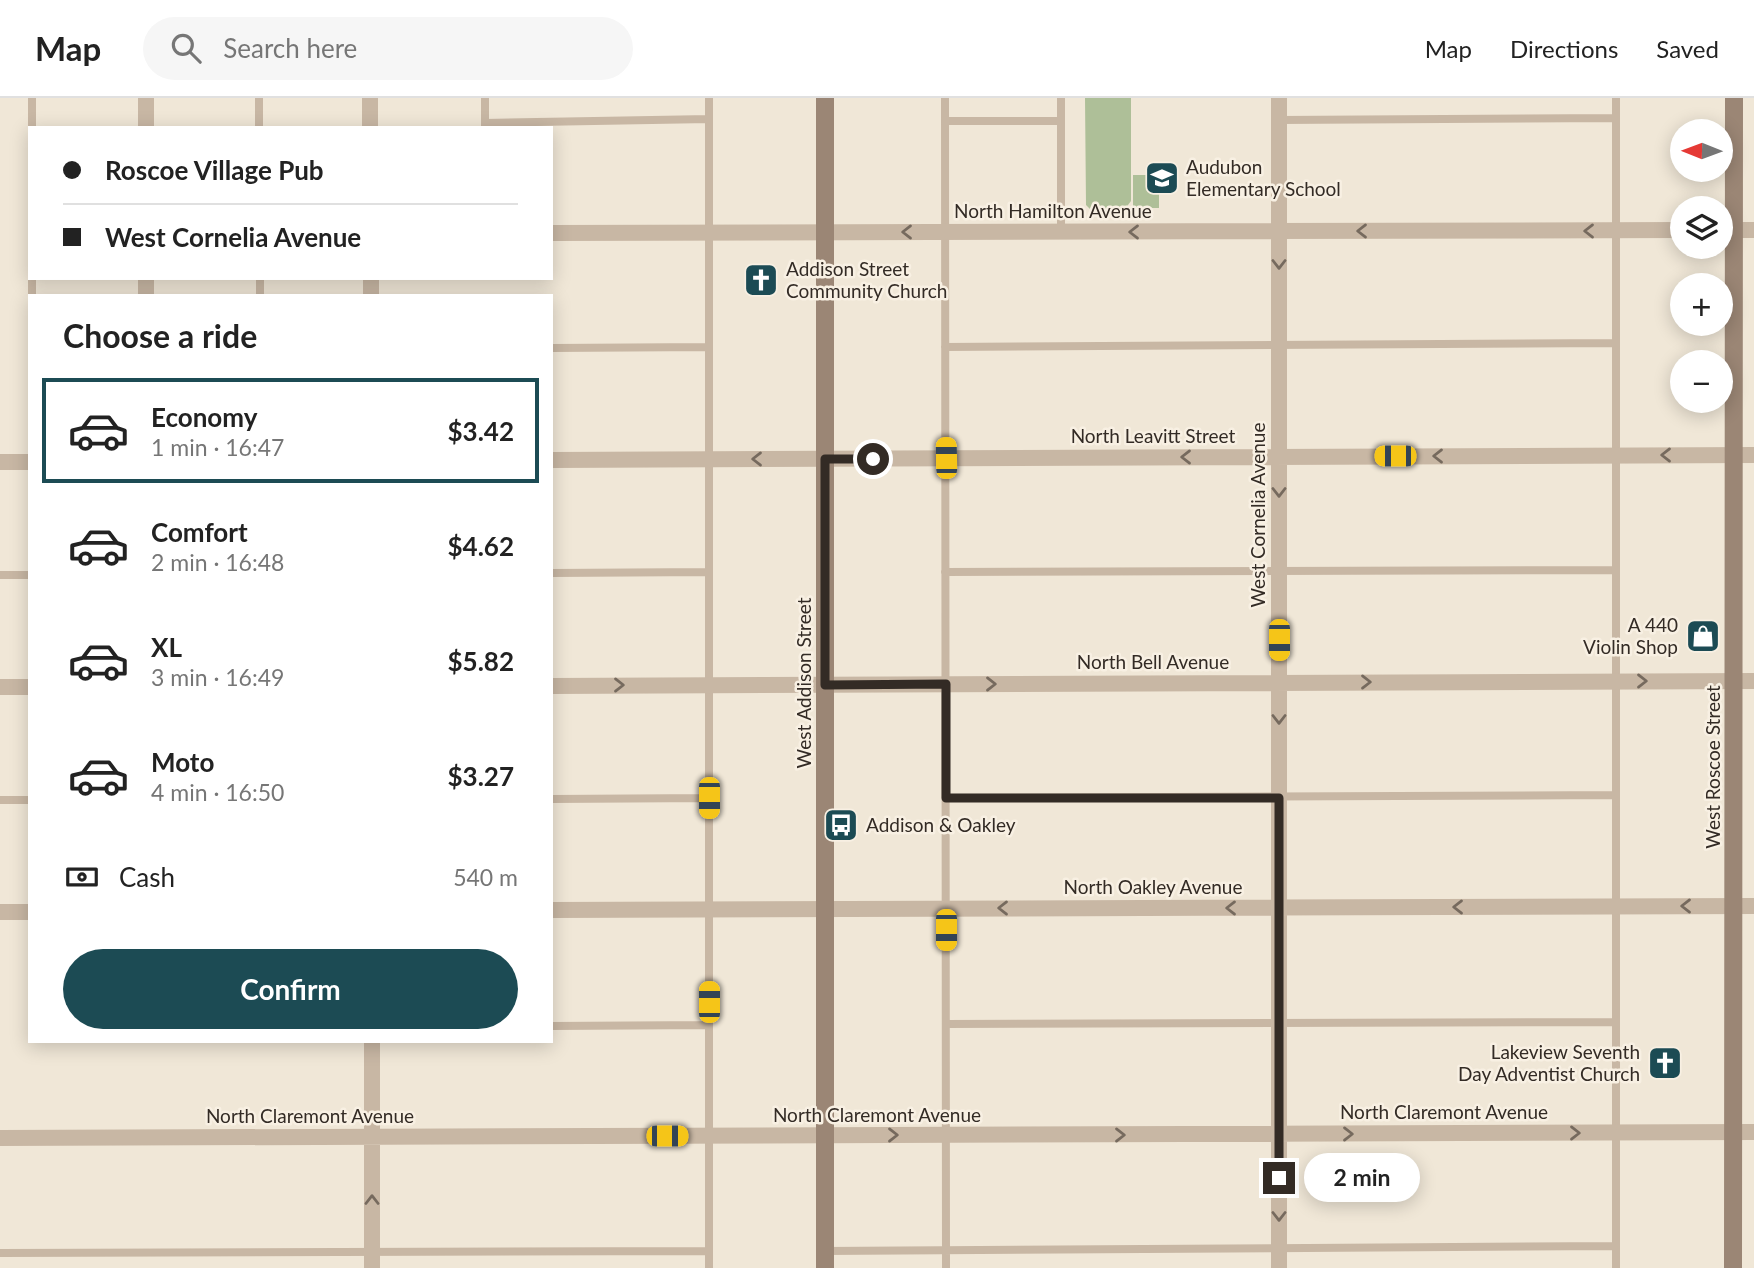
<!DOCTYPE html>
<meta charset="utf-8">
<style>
body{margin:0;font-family:Lato,sans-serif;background:#f6f6f6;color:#222;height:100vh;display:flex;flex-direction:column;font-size:26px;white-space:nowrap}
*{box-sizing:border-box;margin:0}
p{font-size:23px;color:#767676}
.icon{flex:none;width:38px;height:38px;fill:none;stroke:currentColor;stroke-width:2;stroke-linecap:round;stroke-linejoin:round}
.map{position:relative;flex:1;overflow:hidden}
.sheet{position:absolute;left:28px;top:196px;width:525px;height:749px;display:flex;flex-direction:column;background:#fff;border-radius:0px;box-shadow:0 4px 18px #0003}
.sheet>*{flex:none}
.hud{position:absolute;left:28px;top:28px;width:525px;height:154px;border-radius:0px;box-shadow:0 4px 18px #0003;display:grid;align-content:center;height:154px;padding:0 35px;background:#fff}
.needle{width:46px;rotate:271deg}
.fabs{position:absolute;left:1670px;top:21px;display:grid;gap:14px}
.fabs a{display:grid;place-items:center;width:63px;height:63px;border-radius:50%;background:#fff;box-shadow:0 4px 18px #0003;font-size:35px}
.end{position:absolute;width:32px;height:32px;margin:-16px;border:9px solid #332b25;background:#fff;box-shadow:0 0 0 4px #fff}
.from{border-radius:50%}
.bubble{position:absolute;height:49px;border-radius:24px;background:#fff;box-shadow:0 4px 18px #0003;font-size:23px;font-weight:700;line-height:49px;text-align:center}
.car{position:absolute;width:21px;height:42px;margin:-21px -10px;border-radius:9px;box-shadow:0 0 5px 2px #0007;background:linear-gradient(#f5c518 24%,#345 0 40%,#f5c518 0 76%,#345 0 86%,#f5c518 0)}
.hud b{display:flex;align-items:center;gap:24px;height:66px;font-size:26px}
.hud b+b{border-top:2px solid #e0e0e0}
.hud i{width:18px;height:18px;background:#222}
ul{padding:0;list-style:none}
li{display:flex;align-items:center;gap:21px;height:105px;margin:0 14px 10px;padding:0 21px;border:4px solid transparent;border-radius:0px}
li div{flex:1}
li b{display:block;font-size:26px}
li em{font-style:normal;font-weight:700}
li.current{border-color:#1c4b54}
li>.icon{width:63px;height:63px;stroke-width:1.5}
h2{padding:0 35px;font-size:32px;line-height:84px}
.pay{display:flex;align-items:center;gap:18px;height:77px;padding:0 35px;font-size:26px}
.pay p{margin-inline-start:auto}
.action{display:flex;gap:14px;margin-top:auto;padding:14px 35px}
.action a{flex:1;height:80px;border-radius:42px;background:#1c4b54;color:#fff;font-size:28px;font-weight:700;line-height:80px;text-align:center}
header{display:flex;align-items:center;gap:42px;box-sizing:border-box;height:98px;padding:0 35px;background:#fff;border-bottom:2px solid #e0e0e0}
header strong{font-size:33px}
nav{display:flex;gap:38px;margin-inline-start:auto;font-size:24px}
.search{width:490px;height:63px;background:#f6f6f6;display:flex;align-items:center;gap:18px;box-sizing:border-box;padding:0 24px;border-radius:38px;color:#767676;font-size:26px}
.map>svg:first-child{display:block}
</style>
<header>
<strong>Map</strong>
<div class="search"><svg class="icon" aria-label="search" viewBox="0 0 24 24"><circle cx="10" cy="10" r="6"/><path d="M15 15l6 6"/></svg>Search here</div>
<nav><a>Map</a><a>Directions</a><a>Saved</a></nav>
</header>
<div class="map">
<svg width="1754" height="1170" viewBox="0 0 1754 1170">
<rect width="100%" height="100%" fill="#f0e7d7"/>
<path fill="#aebf98" d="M1085 0H1131V103L1125 111H1090L1086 107Z
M1133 77H1159V110H1133Z"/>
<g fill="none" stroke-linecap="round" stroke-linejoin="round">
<path stroke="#c8b7a4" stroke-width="8" d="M32 0V30
M259 0V30
M945 0 946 1170
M1279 22 1616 20
M945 23H1061
M485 25 709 21
M485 30V0
M1061 134V0
M32 180V198
M260 180V198
M945 249 1616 245
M551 250 709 249
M945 474 1616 472
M551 475 709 474
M0 477H30
M946 700 1616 697
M551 701 709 700
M0 702H30
M946 926 1616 924
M551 928 709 927
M824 1153 1616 1148
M0 1155 709 1153
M709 1170V0
M1616 1170V0"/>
<path stroke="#c8b7a4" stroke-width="16" d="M146 0V30
M370 0V30
M1720 132H1754
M551 135 1682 132
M146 180V198
M371 180V198
M551 362 1754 357
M0 364H30
M551 588 1754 583
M0 589H30
M551 812 1754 808
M0 814H30
M372 943V1170
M0 1040 1754 1034
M1279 1170V0"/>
<path stroke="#9b8675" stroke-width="18" d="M825 1170V0
M1733 1170 1734 0"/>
</g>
<defs><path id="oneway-chevron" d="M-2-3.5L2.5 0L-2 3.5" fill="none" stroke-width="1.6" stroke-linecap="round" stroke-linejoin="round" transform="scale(1.75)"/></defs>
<g stroke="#766a5e">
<use href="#oneway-chevron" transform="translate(1362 133) rotate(180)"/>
<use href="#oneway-chevron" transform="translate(1589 133) rotate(180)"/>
<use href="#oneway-chevron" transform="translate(907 134) rotate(180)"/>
<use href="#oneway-chevron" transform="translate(1134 134) rotate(180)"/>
<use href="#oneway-chevron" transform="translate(1279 166) rotate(90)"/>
<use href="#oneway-chevron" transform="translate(1666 357) rotate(180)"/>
<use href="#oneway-chevron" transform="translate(1438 358) rotate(180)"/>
<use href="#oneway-chevron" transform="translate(1186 359) rotate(180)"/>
<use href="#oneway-chevron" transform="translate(757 361) rotate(180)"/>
<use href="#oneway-chevron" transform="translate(1279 394) rotate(90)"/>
<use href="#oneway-chevron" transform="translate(1642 583)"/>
<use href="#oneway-chevron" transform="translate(1366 584)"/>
<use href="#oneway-chevron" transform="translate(991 586)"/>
<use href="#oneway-chevron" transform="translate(619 587)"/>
<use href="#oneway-chevron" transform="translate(1279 621) rotate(90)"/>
<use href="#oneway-chevron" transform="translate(1686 808) rotate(180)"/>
<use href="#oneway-chevron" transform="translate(1458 809) rotate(180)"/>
<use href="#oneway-chevron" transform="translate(1003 810) rotate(180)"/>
<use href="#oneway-chevron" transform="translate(1231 810) rotate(180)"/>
<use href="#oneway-chevron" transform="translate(1575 1035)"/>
<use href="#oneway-chevron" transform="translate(1348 1036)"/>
<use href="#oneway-chevron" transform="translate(893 1037)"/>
<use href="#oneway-chevron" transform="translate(1120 1037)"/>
<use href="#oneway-chevron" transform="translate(372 1102) rotate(-90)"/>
<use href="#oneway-chevron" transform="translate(1279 1118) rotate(90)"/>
</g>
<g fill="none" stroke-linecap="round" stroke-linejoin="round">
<path stroke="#332b25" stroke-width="9" d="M873 361H825V587L946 586V700H1279V1080"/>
</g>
<defs>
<g id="school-square" transform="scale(1.75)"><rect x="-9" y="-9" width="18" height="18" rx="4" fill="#1c4b54" stroke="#f8f0e3"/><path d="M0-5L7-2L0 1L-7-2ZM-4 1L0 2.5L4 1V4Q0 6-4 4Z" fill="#fff"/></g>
<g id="church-square" transform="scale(1.75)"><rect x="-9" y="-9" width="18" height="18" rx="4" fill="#1c4b54" stroke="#f8f0e3"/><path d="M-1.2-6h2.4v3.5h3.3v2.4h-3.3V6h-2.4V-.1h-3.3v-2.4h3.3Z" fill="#fff"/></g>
<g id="shop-square" transform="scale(1.75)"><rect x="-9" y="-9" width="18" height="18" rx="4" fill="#1c4b54" stroke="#f8f0e3"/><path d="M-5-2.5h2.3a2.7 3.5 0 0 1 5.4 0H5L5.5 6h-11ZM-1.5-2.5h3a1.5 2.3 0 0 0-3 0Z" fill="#fff"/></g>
<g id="bus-square" transform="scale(1.75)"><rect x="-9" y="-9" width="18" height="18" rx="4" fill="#1c4b54" stroke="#f8f0e3"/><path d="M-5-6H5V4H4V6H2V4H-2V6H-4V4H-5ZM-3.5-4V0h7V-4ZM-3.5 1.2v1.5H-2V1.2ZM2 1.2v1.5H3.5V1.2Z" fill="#fff"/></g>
</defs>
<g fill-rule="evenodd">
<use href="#school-square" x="1162" y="80"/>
<use href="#church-square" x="761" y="182"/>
<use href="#shop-square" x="1703" y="538"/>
<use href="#bus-square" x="841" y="727"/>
<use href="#church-square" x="1665" y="965"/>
</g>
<g text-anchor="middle" stroke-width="5" stroke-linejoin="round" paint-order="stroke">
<g font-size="19" fill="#332b25" stroke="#f8f0e3" text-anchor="start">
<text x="1186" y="76">Audubon<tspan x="1186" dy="22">Elementary School</tspan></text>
<text x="786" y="178">Addison Street<tspan x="786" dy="22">Community Church</tspan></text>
<text x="1678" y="534" text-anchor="end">A 440<tspan x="1678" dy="22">Violin Shop</tspan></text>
<text x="866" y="734">Addison &amp; Oakley</text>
<text x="1640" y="961" text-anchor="end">Lakeview Seventh<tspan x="1640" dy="22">Day Adventist Church</tspan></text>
</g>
<g font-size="19" fill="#332b25" stroke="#f8f0e3">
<text x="1053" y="120">North Hamilton Avenue</text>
<text x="1153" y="345">North Leavitt Street</text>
<text transform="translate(1258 417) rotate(-90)" y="7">West Cornelia Avenue</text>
<text x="1153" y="571">North Bell Avenue</text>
<text transform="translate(804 585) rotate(-90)" y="7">West Addison Street</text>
<text transform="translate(1713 669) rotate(-90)" y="7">West Roscoe Street</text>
<text x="1153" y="796">North Oakley Avenue</text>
<text x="1444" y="1021">North Claremont Avenue</text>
<text x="877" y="1024">North Claremont Avenue</text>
<text x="310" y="1025">North Claremont Avenue</text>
</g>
</g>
</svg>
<div class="fabs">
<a><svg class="needle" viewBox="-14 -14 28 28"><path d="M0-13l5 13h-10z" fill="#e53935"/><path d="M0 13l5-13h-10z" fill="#767676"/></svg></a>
<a><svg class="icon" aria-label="layers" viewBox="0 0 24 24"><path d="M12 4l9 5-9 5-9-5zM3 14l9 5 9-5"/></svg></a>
<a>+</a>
<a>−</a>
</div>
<i class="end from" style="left:873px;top:361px"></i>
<i class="end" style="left:1279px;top:1080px"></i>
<div class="bubble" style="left:1304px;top:1055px;width:116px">2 min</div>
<i class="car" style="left:1395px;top:358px;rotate:270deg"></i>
<i class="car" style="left:946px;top:360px;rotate:359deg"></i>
<i class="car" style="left:1279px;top:542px;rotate:180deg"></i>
<i class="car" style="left:709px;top:700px;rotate:180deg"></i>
<i class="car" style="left:946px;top:832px;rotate:180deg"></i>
<i class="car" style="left:709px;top:904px;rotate:0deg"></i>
<i class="car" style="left:667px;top:1038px;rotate:90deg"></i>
<div class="hud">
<b><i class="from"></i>Roscoe Village Pub</b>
<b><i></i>West Cornelia Avenue</b>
</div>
<section class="sheet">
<h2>Choose a ride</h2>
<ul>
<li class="current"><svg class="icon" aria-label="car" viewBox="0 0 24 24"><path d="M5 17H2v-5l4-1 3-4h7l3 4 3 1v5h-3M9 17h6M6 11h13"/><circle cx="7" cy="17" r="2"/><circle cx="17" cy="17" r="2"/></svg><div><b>Economy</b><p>1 min · 16:47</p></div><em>$3.42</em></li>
<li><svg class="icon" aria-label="car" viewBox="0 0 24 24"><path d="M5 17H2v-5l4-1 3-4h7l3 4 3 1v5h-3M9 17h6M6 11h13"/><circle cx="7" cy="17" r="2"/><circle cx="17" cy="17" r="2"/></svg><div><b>Comfort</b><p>2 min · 16:48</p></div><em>$4.62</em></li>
<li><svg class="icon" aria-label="car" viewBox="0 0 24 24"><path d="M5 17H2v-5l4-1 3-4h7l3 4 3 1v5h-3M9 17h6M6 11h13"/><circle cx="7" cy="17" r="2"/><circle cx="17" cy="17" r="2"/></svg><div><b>XL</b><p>3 min · 16:49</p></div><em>$5.82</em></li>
<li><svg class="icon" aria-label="car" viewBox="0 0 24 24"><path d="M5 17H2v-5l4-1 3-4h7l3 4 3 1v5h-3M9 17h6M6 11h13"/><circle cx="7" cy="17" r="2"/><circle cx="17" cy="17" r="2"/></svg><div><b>Moto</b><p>4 min · 16:50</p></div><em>$3.27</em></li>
</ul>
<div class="pay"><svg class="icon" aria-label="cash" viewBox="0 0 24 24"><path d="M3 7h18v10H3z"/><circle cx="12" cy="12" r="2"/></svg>Cash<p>540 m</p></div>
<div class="action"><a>Confirm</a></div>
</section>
</div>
